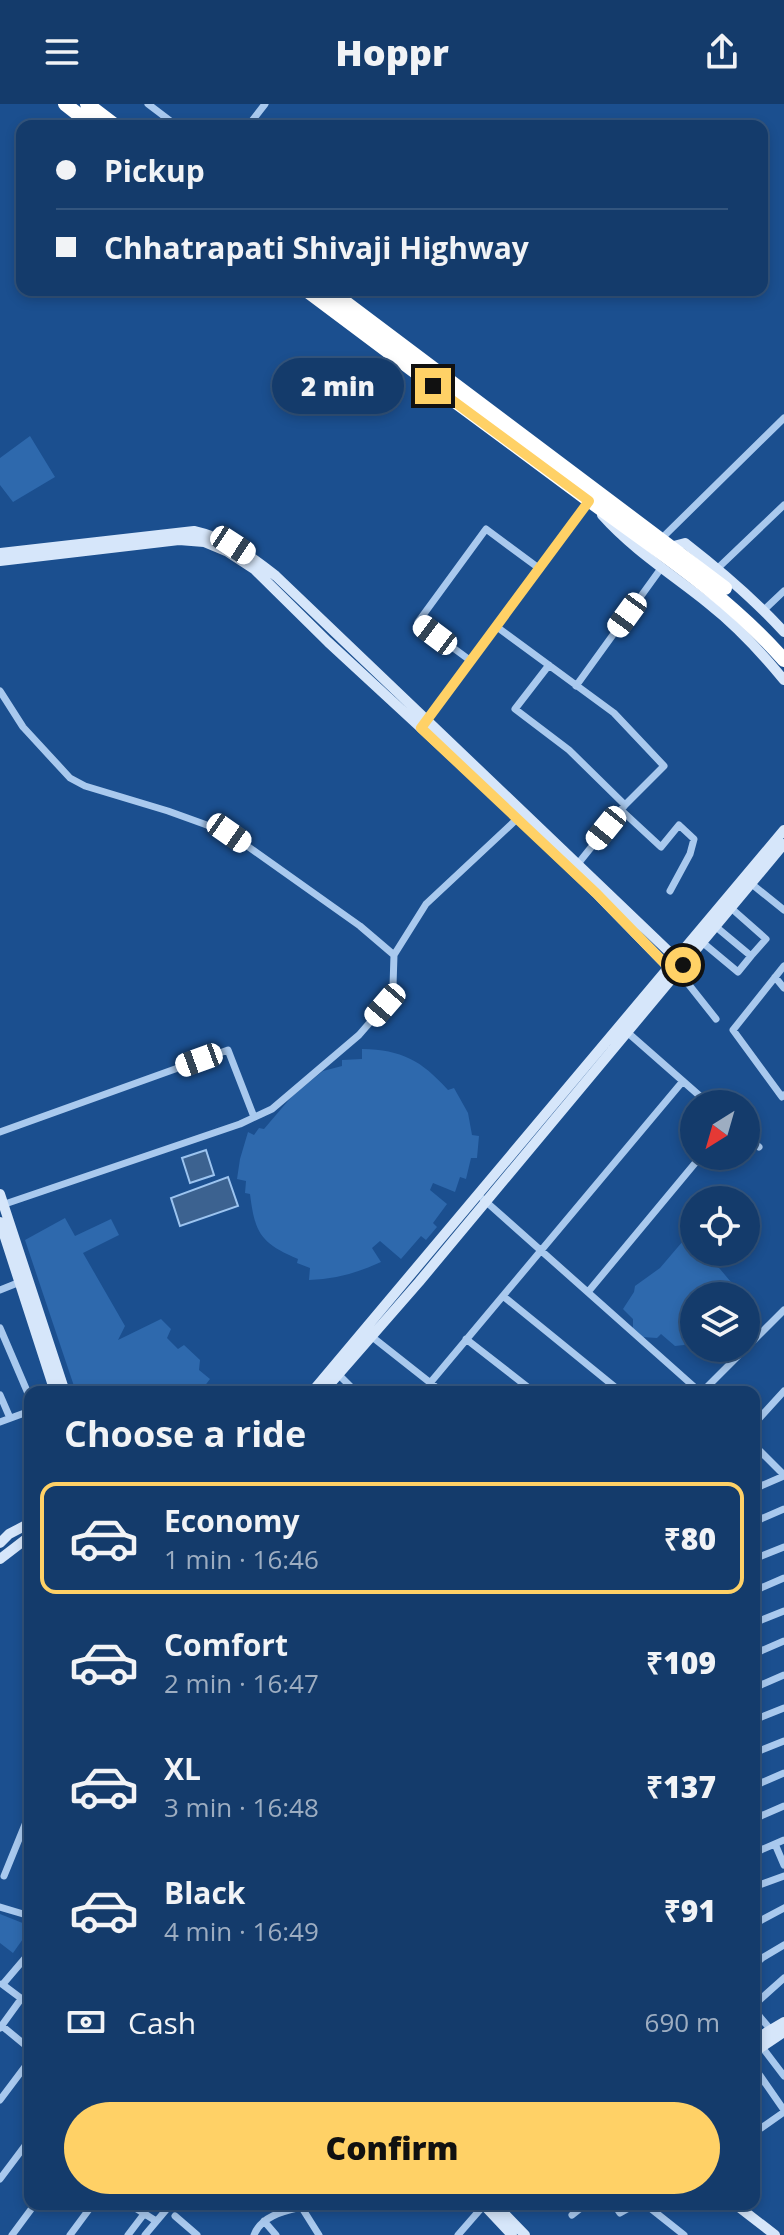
<!DOCTYPE html>
<meta charset="utf-8">
<style>
body{margin:0;font-family:"Open Sans",sans-serif;background:#1d4271;color:#f1f3f6;height:100vh;display:flex;flex-direction:column;font-size:30px;white-space:nowrap}
*{box-sizing:border-box;margin:0}
p{font-size:26px;color:#9dadc1}
.icon{flex:none;width:44px;height:44px;fill:none;stroke:currentColor;stroke-width:2;stroke-linecap:round;stroke-linejoin:round}
.map{position:relative;flex:1;overflow:hidden}
.panel{position:absolute;left:24px;top:1282px;width:736px;height:824px;display:flex;flex-direction:column;background:#143b6b;border-radius:16px;box-shadow:0 4px 12px #0003,0 0 0 2px #33557e}
.panel>*{flex:none}
.hud{position:absolute;left:16px;top:16px;width:752px;height:176px;border-radius:16px;box-shadow:0 4px 12px #0003,0 0 0 2px #33557e;display:grid;align-content:center;height:176px;padding:0 40px;background:#143b6b}
.needle{width:52px;rotate:217deg}
.controls{position:absolute;left:680px;top:986px;display:grid;gap:16px}
.controls a{display:grid;place-items:center;width:80px;height:80px;border-radius:50%;background:#143b6b;box-shadow:0 4px 12px #0003,0 0 0 2px #33557e;font-size:40px}
.end{position:absolute;width:36px;height:36px;margin:-18px;border:10px solid #ffd166;background:#111;box-shadow:0 0 0 4px #111}
.from{border-radius:50%}
.bubble{position:absolute;height:56px;border-radius:28px;background:#143b6b;box-shadow:0 4px 12px #0003,0 0 0 2px #33557e;font-size:26px;font-weight:800;line-height:56px;text-align:center}
.car{position:absolute;width:24px;height:48px;margin:-24px -12px;border-radius:10px;box-shadow:0 0 6px 2px #0007;background:linear-gradient(#fff 24%,#345 0 40%,#fff 0 76%,#345 0 86%,#fff 0)}
.hud b{display:flex;align-items:center;gap:28px;height:76px;font-size:30px}
.hud b+b{border-top:2px solid #33557e}
.hud i{width:20px;height:20px;background:#f1f3f6}
ul{padding:0;list-style:none}
li{display:flex;align-items:center;gap:24px;height:112px;margin:0 16px 12px;padding:0 24px;border:4px solid transparent;border-radius:16px}
li div{flex:1}
li b{display:block;font-size:30px}
li em{font-style:normal;font-weight:800}
li.active{border-color:#ffd166}
li>.icon{width:72px;height:72px;stroke-width:1.5}
h2{padding:0 40px;font-size:36px;line-height:96px}
.pay{display:flex;align-items:center;gap:20px;height:88px;padding:0 40px;font-size:30px}
.pay p{margin-inline-start:auto}
.cta{display:flex;gap:16px;margin-top:auto;padding:16px 40px}
.cta a{flex:1;height:92px;border-radius:48px;background:#ffd166;color:#111;font-size:32px;font-weight:800;line-height:92px;text-align:center}
header{display:flex;justify-content:space-between;align-items:center;height:104px;padding:0 40px;background:#143b6b;font-size:36px;font-weight:800}
.map>svg:first-child{display:block}
</style>
<header><svg class="icon" aria-label="menu" viewBox="0 0 24 24"><path d="M4 6h16M4 12h16M4 18h16"/></svg>Hoppr<svg class="icon" aria-label="share" viewBox="0 0 24 24"><path d="M12 15V3M7 8l5-5 5 5M5 13v7h14v-7"/></svg></header>
<div class="map">
<svg width="784" height="2131" viewBox="0 0 784 2131">
<rect width="100%" height="100%" fill="#1b4f8f"/>
<path fill="#2e69ad" d="M30 332 55 373 13 398 0 381V354Z
M362 945C402 946 421 956 448 986L454 984 468 1009 472 1031 479 1032 477 1054H471L466 1075 460 1073 455 1088 433 1079 430 1086 447 1100 433 1119 437 1123 426 1136 421 1132 401 1155 380 1137 372 1144 381 1158C357 1169 336 1175 309 1176L310 1164 297 1159 298 1155C261 1139 255 1130 250 1090L245 1089 246 1077 237 1075 240 1055 248 1028 254 1031 259 1024 264 1025 293 991 323 967 342 962V956L362 955Z
M65 1114 75 1132 111 1115 119 1131 83 1149 125 1222 118 1236 161 1215 171 1225 167 1234 178 1245 184 1241 200 1256 199 1266 210 1275 200 1288H76L25 1136Z
M683 1137 694 1143V1148H701L720 1165 741 1190 740 1192H694V1234L684 1241 675 1242 661 1230 657 1234 642 1233 633 1225V1215L623 1205 634 1188 635 1182 660 1164Z
M0 1810 30 1822V1825L13 1849 0 1839Z"/>
<path fill="#3c6290" stroke="#9cc4f0" stroke-width="2" d="M206 1046 214 1071 190 1079 182 1054Z
M228 1073 238 1102 180 1122 171 1094Z"/>
<g fill="none" stroke-linecap="round" stroke-linejoin="round">
<path stroke="#a9c9ee" stroke-width="7" d="M148 0 177 22
M248 22 265 0
M661 435 784 314
M718 464 784 401
M764 506 784 487
M497 523 614 609 664 662 625 701 577 761
M471 557 418 518 486 425 540 465
M549 561 515 605 569 646 625 701
M576 582 662 463
M0 587 23 623 70 674 85 682 168 707 229 729 360 822 394 851
M424 619 589 397
M621 706 661 743 679 721 694 735 690 750 670 787
M748 777 784 806
M731 804 766 835 751 852
M702 838 738 868 751 852 715 822
M784 862 733 926 782 993 784 991
M678 867 716 915
M775 873 784 884
M627 928 709 1000
M0 1028 228 946 254 1013
M746 1032 759 1043
M483 1095 700 1288
M2 1101 240 1020 272 1005 359 931 385 901 393 882 394 851 426 800 518 714
M0 1186 20 1178
M588 1188 701 1052
M503 1192 621 1288
M0 1224 30 1294
M371 1232 442 1288
M466 1235 534 1288
M339 1271 356 1288
M430 1279 683 977
M702 1288 784 1206
M0 1291 10 1314
M0 1318 30 1307
M754 1320 784 1287
M754 1341 784 1371
M754 1385 784 1372
M754 1418 784 1405
M754 1455 784 1443
M754 1487 784 1474
M754 1519 784 1507
M754 1550 784 1537
M754 1584 784 1571
M754 1616 784 1604
M754 1649 784 1637
M754 1682 784 1669
M754 1715 784 1702
M775 1740 784 1761
M754 1749 784 1736
M4 1772 26 1718 30 1717
M754 1783 784 1772
M0 1803 30 1812
M754 1820 784 1804
M754 1861 762 1854 784 1841
M2 1880 30 1901
M3 1880 26 1853H30
M754 1901 784 1874
M754 1906 771 1926
M2 1922 30 1945
M0 1924 21 1895
M762 1943 784 1972
M754 1963 784 2006
M0 1996 30 1956
M754 2029 784 2008
M0 2075 30 2035
M129 2100 156 2117
M614 2100 620 2109 636 2100
M645 2100 684 2131
M302 2104 319 2131
M572 2111 586 2100
M175 2112 197 2131
M264 2117 276 2131
M12 2131 35 2100
M70 2131 93 2100
M128 2131 144 2110
M145 2131 171 2100
M254 2131C263 2108 293 2106 314 2100
M458 2131 485 2100"/>
<path stroke="#d6e6fa" stroke-width="10" d="M602 411C633 446 673 471 709 500 737 522 761 548 784 576
M670 443 685 439C721 467 754 495 784 528
M0 449 194 427C226 434 251 452 276 472L683 861
M0 457 179 436 204 438 228 448 254 465 328 538 498 695 597 790 675 870
M0 1090 65 1288
M0 1118 55 1288
M312 1288 784 726
M323 1288 419 1178 784 740
M0 1439 9 1430 30 1419
M0 1455 30 1432
M754 1936 784 1918
M754 1948 784 1928
M483 2100 512 2131
M495 2100 525 2131
M735 2100 775 2131"/>
<path stroke="#fff" stroke-width="14" d="M65 0 93 22
M87 0 116 22
M306 186C399 256 492 325 586 394 655 445 727 491 784 556
M329 186 725 484"/>
</g>
<g fill="none" stroke-linecap="round" stroke-linejoin="round">
<path stroke="#ffd166" stroke-width="10" d="M433 282 589 397 421 624 597 790 675 870 683 861"/>
</g>
</svg>
<div class="controls">
<a><svg class="needle" viewBox="-14 -14 28 28"><path d="M0-13l5 13h-10z" fill="#e53935"/><path d="M0 13l5-13h-10z" fill="#9dadc1"/></svg></a>
<a><svg class="icon" aria-label="locate" viewBox="0 0 24 24"><circle cx="12" cy="12" r="6"/><path d="M12 2v4M12 18v4M2 12h4M18 12h4"/></svg></a>
<a><svg class="icon" aria-label="layers" viewBox="0 0 24 24"><path d="M12 4l9 5-9 5-9-5zM3 14l9 5 9-5"/></svg></a>
</div>
<i class="end from" style="left:683px;top:861px"></i>
<i class="end" style="left:433px;top:282px"></i>
<div class="bubble" style="left:272px;top:254px;width:132px">2 min</div>
<i class="car" style="left:233px;top:441px;rotate:123deg"></i>
<i class="car" style="left:627px;top:511px;rotate:216deg"></i>
<i class="car" style="left:435px;top:531px;rotate:307deg"></i>
<i class="car" style="left:606px;top:724px;rotate:219deg"></i>
<i class="car" style="left:229px;top:729px;rotate:125deg"></i>
<i class="car" style="left:385px;top:901px;rotate:221deg"></i>
<i class="car" style="left:199px;top:956px;rotate:250deg"></i>
<div class="hud">
<b><i class="from"></i>Pickup</b>
<b><i></i>Chhatrapati Shivaji Highway</b>
</div>
<section class="panel">
<h2>Choose a ride</h2>
<ul>
<li class="active"><svg class="icon" aria-label="car" viewBox="0 0 24 24"><path d="M5 17H2v-5l4-1 3-4h7l3 4 3 1v5h-3M9 17h6M6 11h13"/><circle cx="7" cy="17" r="2"/><circle cx="17" cy="17" r="2"/></svg><div><b>Economy</b><p>1 min · 16:46</p></div><em>₹80</em></li>
<li><svg class="icon" aria-label="car" viewBox="0 0 24 24"><path d="M5 17H2v-5l4-1 3-4h7l3 4 3 1v5h-3M9 17h6M6 11h13"/><circle cx="7" cy="17" r="2"/><circle cx="17" cy="17" r="2"/></svg><div><b>Comfort</b><p>2 min · 16:47</p></div><em>₹109</em></li>
<li><svg class="icon" aria-label="car" viewBox="0 0 24 24"><path d="M5 17H2v-5l4-1 3-4h7l3 4 3 1v5h-3M9 17h6M6 11h13"/><circle cx="7" cy="17" r="2"/><circle cx="17" cy="17" r="2"/></svg><div><b>XL</b><p>3 min · 16:48</p></div><em>₹137</em></li>
<li><svg class="icon" aria-label="car" viewBox="0 0 24 24"><path d="M5 17H2v-5l4-1 3-4h7l3 4 3 1v5h-3M9 17h6M6 11h13"/><circle cx="7" cy="17" r="2"/><circle cx="17" cy="17" r="2"/></svg><div><b>Black</b><p>4 min · 16:49</p></div><em>₹91</em></li>
</ul>
<div class="pay"><svg class="icon" aria-label="cash" viewBox="0 0 24 24"><path d="M3 7h18v10H3z"/><circle cx="12" cy="12" r="2"/></svg>Cash<p>690 m</p></div>
<div class="cta"><a>Confirm</a></div>
</section>
</div>
